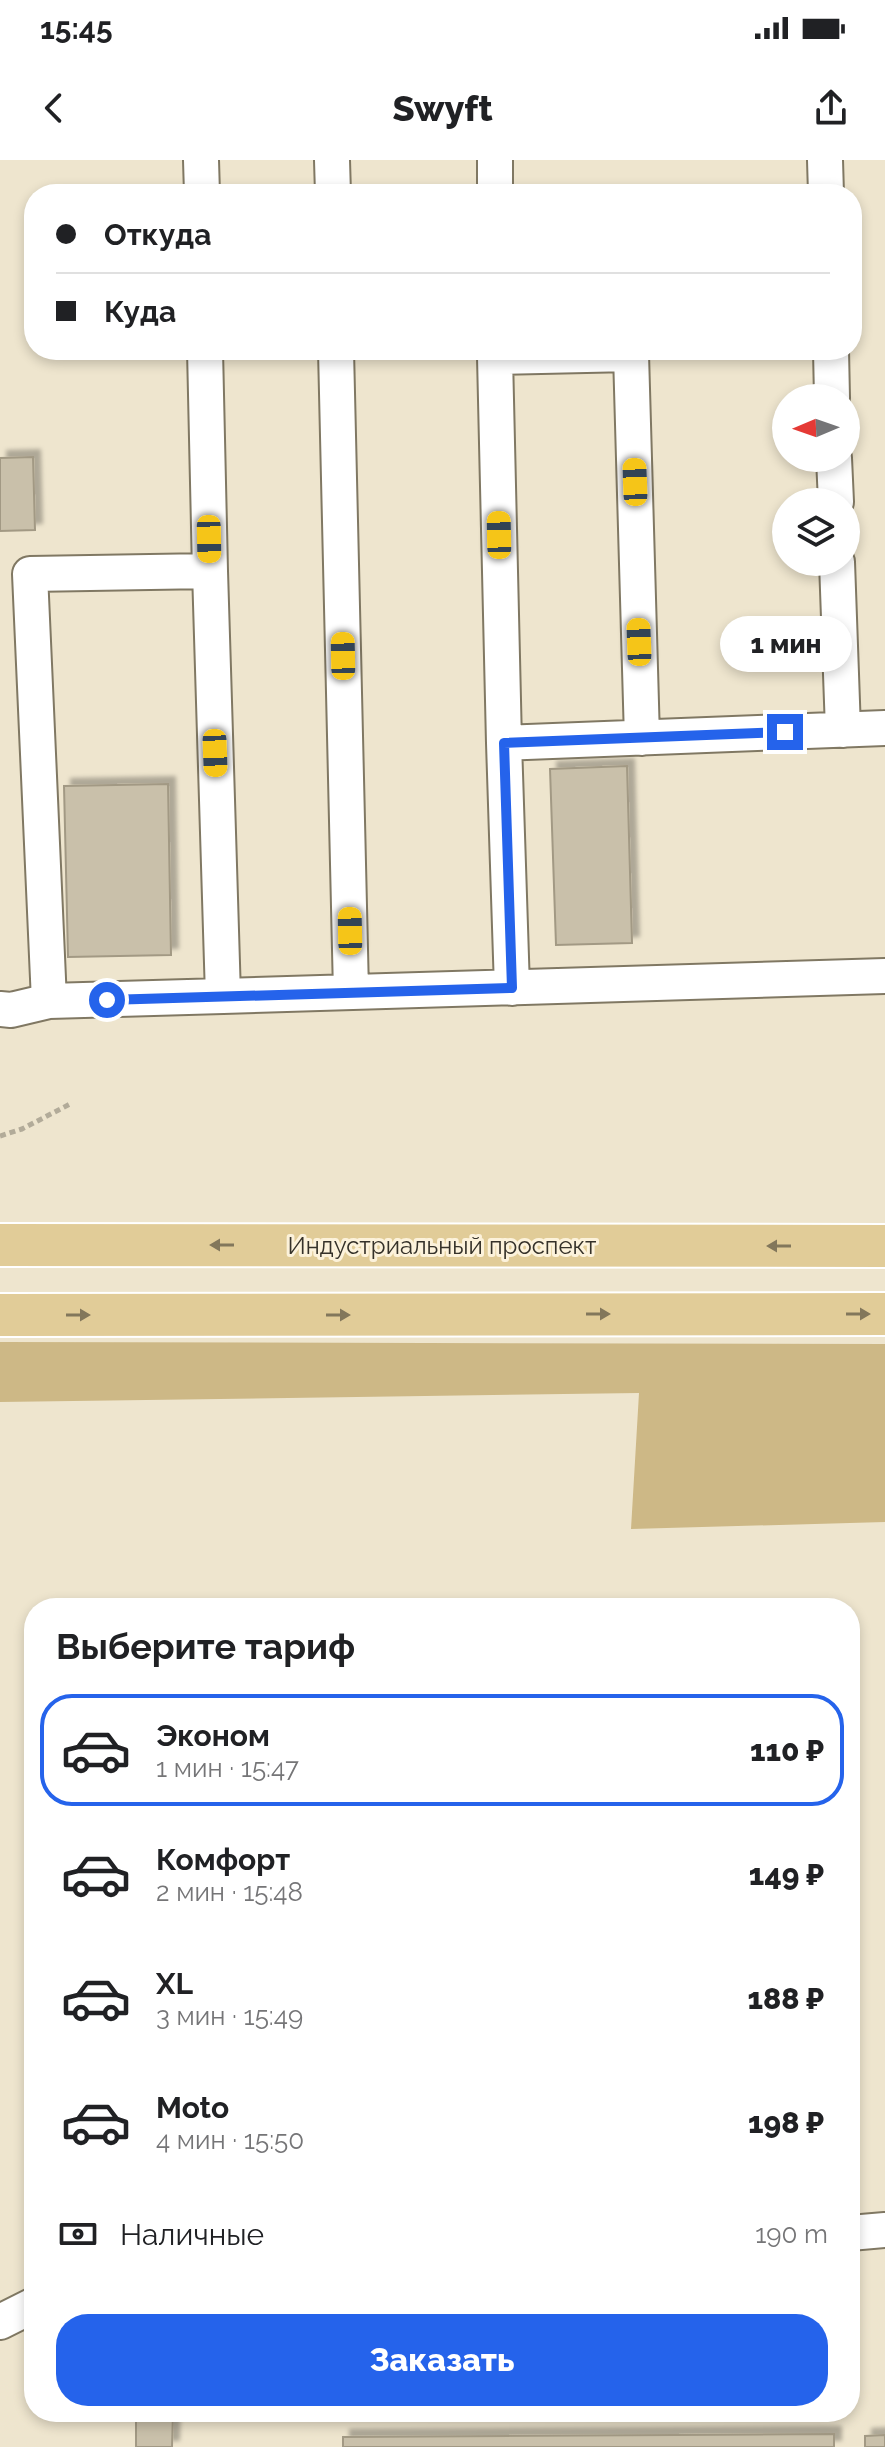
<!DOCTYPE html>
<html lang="ru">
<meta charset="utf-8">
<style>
body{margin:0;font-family:Raleway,sans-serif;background:#f6f6f6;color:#202124;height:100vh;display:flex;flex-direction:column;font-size:30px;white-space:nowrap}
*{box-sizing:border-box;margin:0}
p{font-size:26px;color:#757577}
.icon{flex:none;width:44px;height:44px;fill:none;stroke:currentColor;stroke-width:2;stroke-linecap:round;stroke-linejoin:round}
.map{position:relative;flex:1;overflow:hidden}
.panel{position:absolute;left:24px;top:1438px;width:836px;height:824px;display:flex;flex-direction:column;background:#fff;border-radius:32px;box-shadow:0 4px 12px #0003}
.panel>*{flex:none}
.hud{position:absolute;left:24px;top:24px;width:838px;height:176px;border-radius:32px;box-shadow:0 4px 12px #0003;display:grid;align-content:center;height:176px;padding:0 32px;background:#fff}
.needle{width:52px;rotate:268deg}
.tools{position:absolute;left:772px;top:224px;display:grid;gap:16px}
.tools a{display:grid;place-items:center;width:88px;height:88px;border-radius:50%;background:#fff;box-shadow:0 4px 12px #0003;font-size:40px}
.end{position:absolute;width:36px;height:36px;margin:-18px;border:10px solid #2563eb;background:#fff;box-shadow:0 0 0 4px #fff}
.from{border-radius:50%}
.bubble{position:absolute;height:56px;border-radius:28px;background:#fff;box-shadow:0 4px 12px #0003;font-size:26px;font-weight:800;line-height:56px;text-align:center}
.car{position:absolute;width:24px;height:48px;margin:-24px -12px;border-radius:10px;box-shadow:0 0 6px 2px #0007;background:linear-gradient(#f5c518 24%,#345 0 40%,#f5c518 0 76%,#345 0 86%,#f5c518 0)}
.hud b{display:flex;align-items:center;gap:28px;height:76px;font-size:30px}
.hud b+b{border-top:2px solid #e0e0e0}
.hud i{width:20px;height:20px;background:#202124}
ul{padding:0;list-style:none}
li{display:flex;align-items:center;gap:24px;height:112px;margin:0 16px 12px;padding:0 16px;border:4px solid transparent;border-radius:32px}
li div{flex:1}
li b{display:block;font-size:30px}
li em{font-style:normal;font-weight:800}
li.selected{border-color:#2563eb}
li>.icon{width:72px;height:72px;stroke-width:1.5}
h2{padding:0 32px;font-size:36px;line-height:96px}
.pay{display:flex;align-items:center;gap:20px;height:88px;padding:0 32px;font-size:30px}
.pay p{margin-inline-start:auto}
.cta{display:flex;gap:16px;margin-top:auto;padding:16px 32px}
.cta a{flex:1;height:92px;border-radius:32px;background:#2563eb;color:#fff;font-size:32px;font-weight:800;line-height:92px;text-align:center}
.status{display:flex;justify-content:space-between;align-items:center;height:56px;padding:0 40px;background:#fff;direction:ltr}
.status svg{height:22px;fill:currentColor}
header{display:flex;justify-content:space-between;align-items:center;height:104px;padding:0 32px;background:#fff;font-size:36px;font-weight:800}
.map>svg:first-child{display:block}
</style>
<div class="status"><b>15:45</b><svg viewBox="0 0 49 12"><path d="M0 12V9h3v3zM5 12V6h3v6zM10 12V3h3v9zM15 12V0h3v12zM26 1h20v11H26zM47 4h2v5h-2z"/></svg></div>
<header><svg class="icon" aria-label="back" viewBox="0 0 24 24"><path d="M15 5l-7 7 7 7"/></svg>Swyft<svg class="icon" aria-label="share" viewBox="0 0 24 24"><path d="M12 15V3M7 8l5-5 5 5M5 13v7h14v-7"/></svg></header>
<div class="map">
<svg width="885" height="2287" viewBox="0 0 885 2287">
<defs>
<filter id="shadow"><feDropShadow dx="7" dy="-7" stdDeviation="2" flood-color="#0004"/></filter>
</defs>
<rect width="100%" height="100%" fill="#eee5ce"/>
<path fill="#cdb886" d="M0 1182 885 1184V1362L631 1369 639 1233 0 1242Z"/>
<path fill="#c9c0aa" stroke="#a29984" stroke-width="2" filter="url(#shadow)" d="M33 297 35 370 0 371V298Z
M627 606 632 783 556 785 550 609Z
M168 624 171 795 68 797 64 626Z
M136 2252H173L172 2287H136Z
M834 2274V2287H343V2277Z
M885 2275V2287H865V2276Z"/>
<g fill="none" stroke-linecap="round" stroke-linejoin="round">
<g stroke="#807863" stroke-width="38">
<path id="minor" d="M201 0 202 34
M332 0 333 34
M495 0V34
M825 0 826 34
M205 190 210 411
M336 190 351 832
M831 190 832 238
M834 298 836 342
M837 402 843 570
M504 583 495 197 631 194 642 578
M512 828 504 583 885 568
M223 836 885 816
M0 849 11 850 49 841 223 836 210 411 30 414 49 841
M850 2073 885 2070
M0 2162 34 2145"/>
</g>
<g stroke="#fff" stroke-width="46">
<path id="major" d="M0 1085 885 1086
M0 1155 885 1154"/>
</g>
<path stroke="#b2ab99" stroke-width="5" stroke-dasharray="6 4" stroke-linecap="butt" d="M0 976 22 969 72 943"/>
<use href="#minor" stroke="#fff" stroke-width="34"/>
<use href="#major" stroke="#e1cc98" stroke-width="42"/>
</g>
<defs><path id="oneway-solid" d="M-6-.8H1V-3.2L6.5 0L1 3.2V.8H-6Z" transform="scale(2)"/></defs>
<g fill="#82775b">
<use href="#oneway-solid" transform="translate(222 1085) rotate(-180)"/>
<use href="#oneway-solid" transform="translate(779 1086) rotate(-180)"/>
<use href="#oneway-solid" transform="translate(598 1154)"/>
<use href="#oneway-solid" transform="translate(858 1154)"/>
<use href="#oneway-solid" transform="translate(78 1155)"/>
<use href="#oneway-solid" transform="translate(338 1155)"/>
</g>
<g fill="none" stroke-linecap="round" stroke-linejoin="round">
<path stroke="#2563eb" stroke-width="10" d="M107 840 512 828 504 583 785 572"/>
</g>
<g text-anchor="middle" stroke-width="6" stroke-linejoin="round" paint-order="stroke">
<g font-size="24" fill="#353129" stroke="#fcf2db">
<text x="442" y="1094">Индустриальный проспект</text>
</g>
</g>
</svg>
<div class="tools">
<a><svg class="needle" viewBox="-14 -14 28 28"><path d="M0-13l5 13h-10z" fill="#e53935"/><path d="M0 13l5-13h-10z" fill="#757577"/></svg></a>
<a><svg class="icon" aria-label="layers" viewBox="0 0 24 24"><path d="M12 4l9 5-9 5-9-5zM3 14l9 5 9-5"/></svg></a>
</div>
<i class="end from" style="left:107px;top:840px"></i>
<i class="end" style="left:785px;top:572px"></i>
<div class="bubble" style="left:720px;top:456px;width:132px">1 мин</div>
<i class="car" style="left:635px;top:322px;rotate:358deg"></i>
<i class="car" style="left:499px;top:375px;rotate:359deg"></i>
<i class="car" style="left:209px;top:379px;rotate:179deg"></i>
<i class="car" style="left:639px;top:482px;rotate:358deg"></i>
<i class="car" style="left:343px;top:496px;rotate:359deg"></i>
<i class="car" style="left:215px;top:593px;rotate:178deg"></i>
<i class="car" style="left:350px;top:771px;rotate:359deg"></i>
<div class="hud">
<b><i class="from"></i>Откуда</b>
<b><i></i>Куда</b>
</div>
<section class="panel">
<h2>Выберите тариф</h2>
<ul>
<li class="selected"><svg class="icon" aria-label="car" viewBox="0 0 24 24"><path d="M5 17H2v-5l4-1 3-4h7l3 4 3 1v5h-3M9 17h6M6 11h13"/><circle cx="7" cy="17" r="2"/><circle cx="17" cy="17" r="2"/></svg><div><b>Эконом</b><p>1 мин · 15:47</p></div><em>110 ₽</em></li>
<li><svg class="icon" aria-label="car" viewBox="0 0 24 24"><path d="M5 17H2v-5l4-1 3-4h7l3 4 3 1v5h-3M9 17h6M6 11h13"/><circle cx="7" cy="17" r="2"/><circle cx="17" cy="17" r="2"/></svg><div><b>Комфорт</b><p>2 мин · 15:48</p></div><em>149 ₽</em></li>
<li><svg class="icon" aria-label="car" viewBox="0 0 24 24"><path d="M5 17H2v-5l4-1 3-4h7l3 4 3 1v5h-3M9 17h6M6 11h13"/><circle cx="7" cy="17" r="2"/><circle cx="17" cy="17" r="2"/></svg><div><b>XL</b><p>3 мин · 15:49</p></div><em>188 ₽</em></li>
<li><svg class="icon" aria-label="car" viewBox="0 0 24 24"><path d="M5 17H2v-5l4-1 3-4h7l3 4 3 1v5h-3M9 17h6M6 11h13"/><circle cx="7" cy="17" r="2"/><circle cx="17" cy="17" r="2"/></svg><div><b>Moto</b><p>4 мин · 15:50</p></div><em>198 ₽</em></li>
</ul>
<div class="pay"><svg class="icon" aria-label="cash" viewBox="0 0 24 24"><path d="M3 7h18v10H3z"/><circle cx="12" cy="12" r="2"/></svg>Наличные<p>190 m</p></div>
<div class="cta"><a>Заказать</a></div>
</section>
</div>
